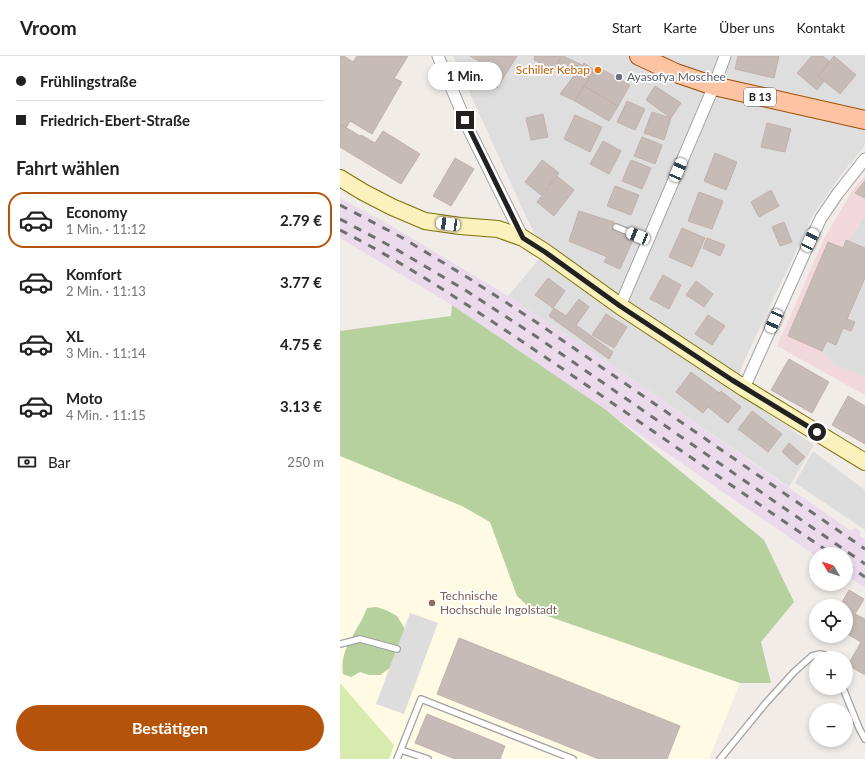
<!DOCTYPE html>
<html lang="de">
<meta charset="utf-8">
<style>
body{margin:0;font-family:Lato,sans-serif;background:#f6f6f6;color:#202124;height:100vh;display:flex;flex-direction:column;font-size:15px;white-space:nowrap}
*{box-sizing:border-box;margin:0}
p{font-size:13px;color:#757577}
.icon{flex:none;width:22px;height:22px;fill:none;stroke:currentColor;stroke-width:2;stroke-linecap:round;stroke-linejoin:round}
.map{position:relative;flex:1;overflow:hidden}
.side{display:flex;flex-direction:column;background:#fff;width:340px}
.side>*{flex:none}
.guide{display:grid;align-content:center;height:88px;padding:0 16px;background:#fff}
.needle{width:26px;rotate:309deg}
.fabs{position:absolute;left:469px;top:491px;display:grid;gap:8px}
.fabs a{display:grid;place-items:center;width:44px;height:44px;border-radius:50%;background:#fff;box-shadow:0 2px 6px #0003;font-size:20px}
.end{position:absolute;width:18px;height:18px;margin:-9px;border:5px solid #212121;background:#fff;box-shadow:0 0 0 2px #fff}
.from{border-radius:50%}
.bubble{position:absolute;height:28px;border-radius:14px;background:#fff;box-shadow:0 2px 6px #0003;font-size:13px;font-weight:700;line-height:28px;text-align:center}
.car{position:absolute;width:12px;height:24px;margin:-12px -6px;border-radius:5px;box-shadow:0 0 3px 1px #0007;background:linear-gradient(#fff 24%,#345 0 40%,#fff 0 76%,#345 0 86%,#fff 0)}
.guide b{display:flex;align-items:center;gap:14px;height:38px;font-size:15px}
.guide b+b{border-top:1px solid #e0e0e0}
.guide i{width:10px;height:10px;background:#202124}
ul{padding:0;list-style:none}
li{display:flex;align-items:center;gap:12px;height:56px;margin:0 8px 6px;padding:0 8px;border:2px solid transparent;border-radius:16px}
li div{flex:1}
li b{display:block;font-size:15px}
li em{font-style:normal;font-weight:700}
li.current{border-color:#b45309}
li>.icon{width:36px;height:36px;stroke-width:1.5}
h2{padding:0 16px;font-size:18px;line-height:48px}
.pay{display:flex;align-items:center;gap:10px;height:44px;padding:0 16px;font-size:15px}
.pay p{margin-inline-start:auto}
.primary-button{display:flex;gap:8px;margin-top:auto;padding:8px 16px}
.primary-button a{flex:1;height:46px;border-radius:24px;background:#b45309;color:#fff;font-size:16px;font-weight:700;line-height:46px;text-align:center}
header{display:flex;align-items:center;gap:24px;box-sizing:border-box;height:56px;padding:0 20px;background:#fff;border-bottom:1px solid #e0e0e0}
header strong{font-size:19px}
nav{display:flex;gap:22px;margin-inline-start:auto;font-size:14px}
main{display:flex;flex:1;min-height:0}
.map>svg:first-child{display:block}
</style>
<header>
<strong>Vroom</strong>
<nav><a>Start</a><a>Karte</a><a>Über uns</a><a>Kontakt</a></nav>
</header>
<main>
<section class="side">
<div class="guide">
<b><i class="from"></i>Frühlingstraße</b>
<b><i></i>Friedrich-Ebert-Straße</b>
</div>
<h2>Fahrt wählen</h2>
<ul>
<li class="current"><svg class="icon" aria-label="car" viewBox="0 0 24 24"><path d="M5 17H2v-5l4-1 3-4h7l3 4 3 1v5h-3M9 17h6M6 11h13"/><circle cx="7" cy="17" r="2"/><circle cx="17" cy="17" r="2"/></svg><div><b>Economy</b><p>1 Min. · 11:12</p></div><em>2.79 €</em></li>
<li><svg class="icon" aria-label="car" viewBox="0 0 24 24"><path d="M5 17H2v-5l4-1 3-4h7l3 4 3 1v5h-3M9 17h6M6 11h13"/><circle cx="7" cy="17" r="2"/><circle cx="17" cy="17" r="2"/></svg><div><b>Komfort</b><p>2 Min. · 11:13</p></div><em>3.77 €</em></li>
<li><svg class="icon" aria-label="car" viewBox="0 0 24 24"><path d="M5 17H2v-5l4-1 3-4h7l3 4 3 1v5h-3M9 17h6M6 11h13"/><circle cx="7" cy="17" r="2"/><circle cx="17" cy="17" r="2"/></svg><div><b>XL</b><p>3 Min. · 11:14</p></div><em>4.75 €</em></li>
<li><svg class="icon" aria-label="car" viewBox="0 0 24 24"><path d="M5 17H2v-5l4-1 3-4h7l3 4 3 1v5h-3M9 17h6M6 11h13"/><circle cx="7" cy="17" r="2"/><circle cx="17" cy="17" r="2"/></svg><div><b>Moto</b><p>4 Min. · 11:15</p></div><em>3.13 €</em></li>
</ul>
<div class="pay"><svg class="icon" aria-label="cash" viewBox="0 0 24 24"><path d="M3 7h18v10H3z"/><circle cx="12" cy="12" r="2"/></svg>Bar<p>250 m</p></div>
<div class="primary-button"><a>Bestätigen</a></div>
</section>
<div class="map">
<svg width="525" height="703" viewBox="0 0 525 703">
<rect width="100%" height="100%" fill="#f1ece8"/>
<path fill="#dfdede" d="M113 0H525V89L498 123 473 159 406 301 400 315 398 324 405 342 474 389 449 431 248 293 168 240 205 196 188 165Z"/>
<path fill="#f2d8dc" d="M525 120V339L437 290 485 181 513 133Z"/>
<path fill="#eadaeb" d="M0 142 50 169 168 240 248 293 510 474 516 472 520 475V480L525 483V532L506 519V498H476V500L112 249 0 182Z"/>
<path fill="#fffae4" d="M0 399 122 450 150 466 177 540 193 555 400 627 369 703H0Z"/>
<path fill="#d8ebaf" d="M0 627 54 689 49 703H0Z"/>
<path fill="#b6d19d" d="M112 249 266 354 424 484 454 546 421 586 431 627H400L193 555 177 540 150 466 122 450 0 400V275L111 260Z
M36 551 46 554 57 560 65 573 50 612 40 619H29L20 616 11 621 3 618C0 599 9 587 17 572 21 566 24 559 27 552Z"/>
<path fill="#ddd" d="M524 162 525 163V192L509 185Z
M525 222V321L493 308 482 295 487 285 496 289 503 272 511 275 515 266 507 263Z
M473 395 525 434V474L455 427Z
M70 557 98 567 64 658 36 648Z"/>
<path fill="#c6bbb7" stroke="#c3b0aa" d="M0 0H4L13 6 17 0H68L55 21 54 22 62 26 32 78 10 65 6 72 0 68Z
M130 0H177L157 32 134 16 140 6Z
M195 0H221L215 14 194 4Z
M221 0H223L242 9 235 18 217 8Z
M398 0H439L434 22 395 13Z
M472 0H483L490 6 478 20 484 25 477 34 457 17Z
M494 0 516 19 500 38 478 20Z
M244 7 254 14 235 45 220 38Z
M256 10 290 29 278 50 244 30Z
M244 30 278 50 269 65 235 45Z
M315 30 341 47 331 62 306 44Z
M287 45 305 53 295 74 277 66Z
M312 56 331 62 324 84 304 77Z
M203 58 208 81 191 84 186 62Z
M235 59 262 71 250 96 224 83Z
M427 67 451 73 445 96 421 91Z
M0 68 20 80 21 79 35 87 43 75 80 98 61 128 0 91Z
M302 81 322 89 315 108 294 100Z
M263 85 281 95 269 118 250 108Z
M375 97 397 106 386 134 364 125Z
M115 102 134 113 111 150 93 140Z
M202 104 219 117 201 139 185 126Z
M291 104 311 112 302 133 282 125Z
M217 120 234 134 214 160 197 146Z
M525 125V142L515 137Z
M275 130 299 139 291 159 267 150Z
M431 134 439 150 419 161 411 146Z
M359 136 383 145 372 173 348 165Z
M239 155 274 166 272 174 293 184 280 213 264 206 267 201 229 185Z
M444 166 452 186 440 190 432 171Z
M342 172 365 182 352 211 329 201Z
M367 182 385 189 380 200 363 192Z
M506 184 525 192V222L507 263 515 266 511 275 503 272 496 289 487 285 482 295 448 280 488 186 503 192Z
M323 219 341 229 329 253 310 243Z
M208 222 225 235 213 252 195 239Z
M356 225 373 238 364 251 346 239Z
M239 243 249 251 236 269 273 296 269 303 209 260 214 252 226 260Z
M266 258 287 271 274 292 252 279Z
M368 259 385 270 372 289 355 278Z
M449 303 489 326 472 357 431 334Z
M351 316 379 337 381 335 401 351 388 367 368 351 363 357 336 336Z
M508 340 525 350V388L492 369Z
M412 355 442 378 428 396 398 373Z
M449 387 465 401 457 409 442 396Z
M509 534 524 543 515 558 525 563V619L508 609 521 586 506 577V550H500Z
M119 582 340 670 327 703H259L97 638Z
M87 658 165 690 160 703H115L75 687Z"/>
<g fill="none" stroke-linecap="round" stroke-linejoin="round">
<g stroke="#a2a2a2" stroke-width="8">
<path id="lane" d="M276 171 308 184
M0 588 20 583 57 593
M503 632 519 672 525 683
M61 694 88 703
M57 703 81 643 233 703
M380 703 425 648 454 616 472 600 480 598 485 599 489 602"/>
</g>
<g stroke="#a2a2a2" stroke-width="13">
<path id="street" d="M98 0 130 76 183 182
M280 250 374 30 385 0
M404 332 465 196 481 162 498 137 525 103"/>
</g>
<g stroke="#7c7105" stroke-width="18">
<path id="secondary" d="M0 122 23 136 52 151 85 165 120 170 158 173 183 182 205 196 280 250 404 332 525 406"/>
</g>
<g stroke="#9f4b00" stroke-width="20">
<path id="primary" d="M299 0 336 17 374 30 525 64"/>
</g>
<use href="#lane" stroke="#fff" stroke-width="5.5"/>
<use href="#street" stroke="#fff" stroke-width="11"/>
<use href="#secondary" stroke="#faf1bd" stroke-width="16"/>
<use href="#primary" stroke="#fcc4a2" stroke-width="18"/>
<path stroke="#6f6f6f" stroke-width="3" stroke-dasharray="8 8" stroke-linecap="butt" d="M0 149 61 181 130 223 196 266 525 493
M0 163 54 192 88 212 125 234 194 279 525 508
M0 174C78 214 150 264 223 313 313 375 402 437 492 498
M506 508 525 521"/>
</g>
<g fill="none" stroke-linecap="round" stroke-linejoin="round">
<path stroke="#212121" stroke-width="5" d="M125 64 183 182 205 196 280 250 392 324 477 376"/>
</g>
<circle fill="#e8710a" stroke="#fff" stroke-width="1.5" cx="258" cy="14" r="4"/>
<circle fill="#6b7280" stroke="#fff" stroke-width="1.5" cx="279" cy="21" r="4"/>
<circle fill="#8d6e63" stroke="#fff" stroke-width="1.5" cx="92" cy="547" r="4"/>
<g text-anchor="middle" stroke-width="3.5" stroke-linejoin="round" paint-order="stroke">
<rect fill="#fff" stroke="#646464" stroke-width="1" x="404" y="32" width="32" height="18" rx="3"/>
<g font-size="11" font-weight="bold" fill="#212121">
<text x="420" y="45">B 13</text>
</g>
<g font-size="12" fill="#c56008" stroke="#fff" text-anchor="end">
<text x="250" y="18">Schiller Kebap</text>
</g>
<g font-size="12" fill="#5b616d" stroke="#fff" text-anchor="start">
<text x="287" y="25">Ayasofya Moschee</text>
</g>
<g font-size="12" fill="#785e54" stroke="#fff" text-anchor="start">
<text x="100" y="544">Technische<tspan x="100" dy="14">Hochschule Ingolstadt</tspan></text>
</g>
</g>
</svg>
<div class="fabs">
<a><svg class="needle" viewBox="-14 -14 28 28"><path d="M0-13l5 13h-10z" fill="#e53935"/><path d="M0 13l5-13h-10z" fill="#757577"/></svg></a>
<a><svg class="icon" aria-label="locate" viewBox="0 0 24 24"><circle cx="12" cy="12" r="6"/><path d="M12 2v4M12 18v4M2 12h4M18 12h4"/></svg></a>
<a>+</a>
<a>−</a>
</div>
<i class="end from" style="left:477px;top:376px"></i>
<i class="end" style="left:125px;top:64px"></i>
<div class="bubble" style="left:88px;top:6px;width:74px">1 Min.</div>
<i class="car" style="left:338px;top:114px;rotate:23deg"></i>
<i class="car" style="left:108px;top:168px;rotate:278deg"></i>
<i class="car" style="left:298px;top:180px;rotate:292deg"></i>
<i class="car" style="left:470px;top:184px;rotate:26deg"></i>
<i class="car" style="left:434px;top:265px;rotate:204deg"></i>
</div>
</main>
